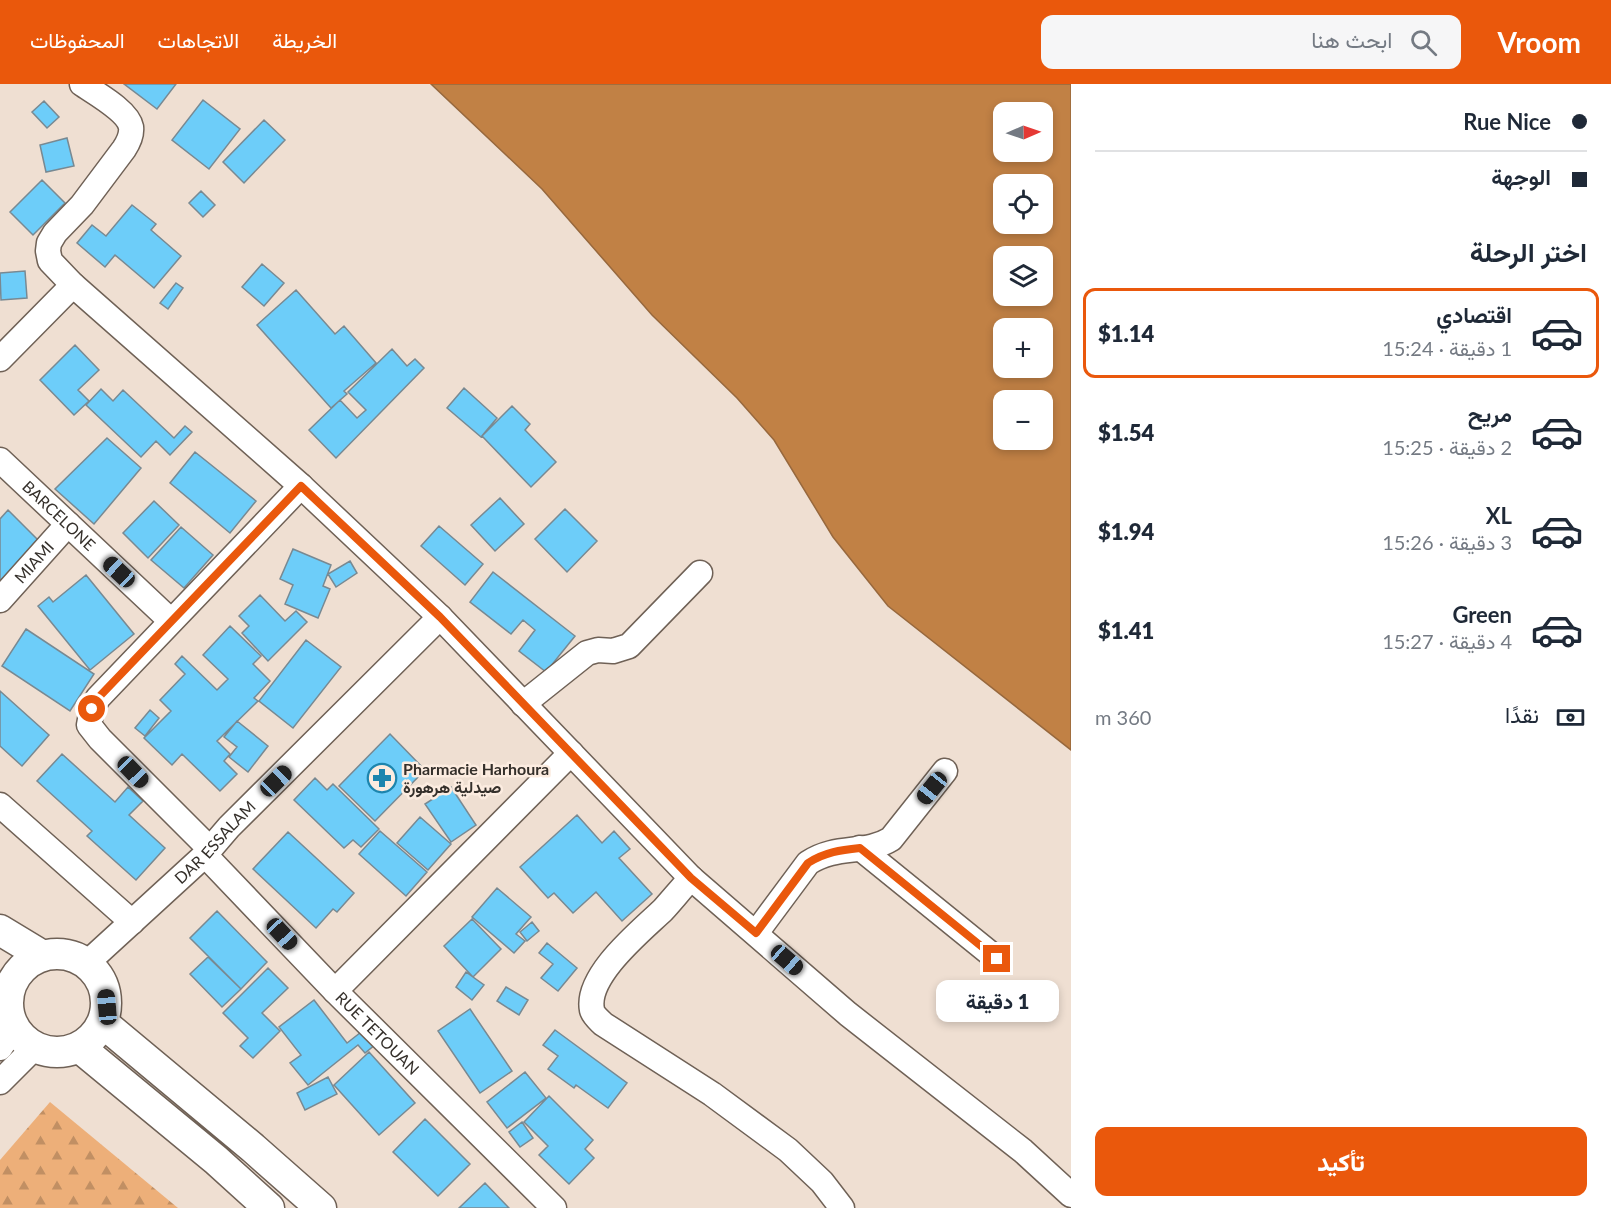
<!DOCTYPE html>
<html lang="ar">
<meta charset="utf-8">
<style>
body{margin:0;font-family:Lato,Vazirmatn,sans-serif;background:#f6f6f7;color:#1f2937;direction:rtl;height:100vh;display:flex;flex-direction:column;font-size:22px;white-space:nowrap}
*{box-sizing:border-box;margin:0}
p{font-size:20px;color:#747a83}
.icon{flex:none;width:33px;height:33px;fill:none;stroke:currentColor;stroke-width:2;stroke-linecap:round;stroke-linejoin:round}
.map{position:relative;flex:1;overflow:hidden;direction:ltr}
.panel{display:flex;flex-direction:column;background:#fff;width:540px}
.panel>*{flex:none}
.hud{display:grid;align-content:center;height:132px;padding:0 24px;background:#fff}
.needle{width:39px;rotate:88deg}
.controls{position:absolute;left:993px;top:18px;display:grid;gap:12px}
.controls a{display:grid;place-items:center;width:60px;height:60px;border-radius:12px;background:#fff;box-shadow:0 3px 9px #0003;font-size:30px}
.end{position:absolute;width:27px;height:27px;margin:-14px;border:8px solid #ea580c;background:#fff;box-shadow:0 0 0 3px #fff}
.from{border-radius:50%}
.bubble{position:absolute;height:42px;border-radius:12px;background:#fff;box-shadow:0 3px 9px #0003;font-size:20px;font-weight:800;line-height:42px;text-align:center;direction:rtl}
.car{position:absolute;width:18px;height:36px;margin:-18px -9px;border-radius:8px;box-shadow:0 0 4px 2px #0007;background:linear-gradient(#222 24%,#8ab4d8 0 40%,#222 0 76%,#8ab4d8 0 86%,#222 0)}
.hud b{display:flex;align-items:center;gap:21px;height:57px;font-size:22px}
.hud b+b{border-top:2px solid #e0e1e3}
.hud i{width:15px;height:15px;background:#1f2937}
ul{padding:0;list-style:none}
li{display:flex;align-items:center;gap:18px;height:90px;margin:0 12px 9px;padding:0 12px;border:3px solid transparent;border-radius:12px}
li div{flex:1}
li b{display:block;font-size:22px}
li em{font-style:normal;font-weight:800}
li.on{border-color:#ea580c}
li>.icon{width:54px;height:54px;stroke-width:1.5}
h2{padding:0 24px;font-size:27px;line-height:72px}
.pay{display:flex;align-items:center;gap:15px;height:66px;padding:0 24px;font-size:22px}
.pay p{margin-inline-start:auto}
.button{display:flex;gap:12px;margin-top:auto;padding:12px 24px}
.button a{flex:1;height:69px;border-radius:12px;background:#ea580c;color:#fff;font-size:24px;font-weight:800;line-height:69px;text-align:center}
header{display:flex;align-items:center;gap:36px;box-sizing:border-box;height:84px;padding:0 30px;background:#ea580c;color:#fff}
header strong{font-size:28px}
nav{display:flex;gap:33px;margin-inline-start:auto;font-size:21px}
.search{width:420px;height:54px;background:#f6f6f7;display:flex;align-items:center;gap:15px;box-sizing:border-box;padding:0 21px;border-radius:12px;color:#747a83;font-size:22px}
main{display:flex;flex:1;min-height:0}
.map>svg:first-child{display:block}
</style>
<header>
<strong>Vroom</strong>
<div class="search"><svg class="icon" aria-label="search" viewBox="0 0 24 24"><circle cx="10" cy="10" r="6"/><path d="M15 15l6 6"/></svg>ابحث هنا</div>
<nav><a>الخريطة</a><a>الاتجاهات</a><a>المحفوظات</a></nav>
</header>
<main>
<section class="panel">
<div class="hud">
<b><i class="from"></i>Rue Nice</b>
<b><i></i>الوجهة</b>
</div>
<h2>اختر الرحلة</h2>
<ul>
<li class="on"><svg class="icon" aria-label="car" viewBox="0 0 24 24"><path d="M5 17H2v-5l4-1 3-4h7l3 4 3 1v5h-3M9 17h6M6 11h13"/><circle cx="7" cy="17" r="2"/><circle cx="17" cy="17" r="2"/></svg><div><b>اقتصادي</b><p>1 دقيقة · 15:24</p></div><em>$1.14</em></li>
<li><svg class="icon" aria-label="car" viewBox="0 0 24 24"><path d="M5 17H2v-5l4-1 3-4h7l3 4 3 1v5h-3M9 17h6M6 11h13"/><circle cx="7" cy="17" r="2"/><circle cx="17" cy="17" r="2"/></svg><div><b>مريح</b><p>2 دقيقة · 15:25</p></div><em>$1.54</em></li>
<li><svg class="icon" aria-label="car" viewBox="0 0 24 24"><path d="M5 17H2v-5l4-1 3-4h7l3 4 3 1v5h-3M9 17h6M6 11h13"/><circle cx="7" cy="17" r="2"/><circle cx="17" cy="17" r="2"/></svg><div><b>XL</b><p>3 دقيقة · 15:26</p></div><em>$1.94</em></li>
<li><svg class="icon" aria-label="car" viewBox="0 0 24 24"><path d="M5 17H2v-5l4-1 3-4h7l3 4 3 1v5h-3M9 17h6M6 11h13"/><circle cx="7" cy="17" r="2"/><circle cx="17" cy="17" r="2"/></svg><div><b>Green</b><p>4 دقيقة · 15:27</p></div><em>$1.41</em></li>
</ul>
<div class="pay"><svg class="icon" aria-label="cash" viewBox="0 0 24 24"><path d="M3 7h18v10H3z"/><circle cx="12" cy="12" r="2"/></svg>نقدًا<p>360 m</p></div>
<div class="button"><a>تأكيد</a></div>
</section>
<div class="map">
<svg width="1071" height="1124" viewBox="0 0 1071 1124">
<defs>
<pattern id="forest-firs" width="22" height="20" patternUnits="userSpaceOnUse" patternTransform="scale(1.5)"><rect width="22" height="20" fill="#edaf79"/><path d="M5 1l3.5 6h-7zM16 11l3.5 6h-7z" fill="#c18f63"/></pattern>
</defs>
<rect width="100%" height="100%" fill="#efdfd2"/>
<path fill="url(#forest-firs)" d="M50 1018 178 1124H0V1076Z"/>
<path fill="#c18145" stroke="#97683d" stroke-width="1.5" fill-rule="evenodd" d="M431 0H1071V666L888 522 833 453 774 356 737 314 652 231 542 105ZM1004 28H1042V68H1004ZM1004 100H1042V140H1004ZM1004 172H1042V212H1004ZM1004 244H1042V284H1004ZM1004 316H1042V356H1004Z"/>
<path fill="#6dcdf9" stroke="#788992" stroke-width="1.5" d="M124 0H176L157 25Z
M203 16 240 45 209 85 172 56Z
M44 17 59 33 47 44 32 28Z
M264 36 285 56 244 99 223 78Z
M67 54 74 82 46 88 40 61Z
M42 96 65 119 33 151 10 128Z
M201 107 215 121 203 133 189 119Z
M132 121 156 140 151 146 181 172 154 204 115 171 105 183 77 159 92 141 106 152Z
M262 180 284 199 264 222 242 203Z
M25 187 27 214 1 216 0 189Z
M176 199 183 204 168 225 160 219Z
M296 206 335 250 344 242 376 279 344 307 347 310 331 324 257 241Z
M75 261 99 286 78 306 89 317 74 331 40 296Z
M392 265 407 282 415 275 424 284 336 374 309 346 340 316 357 334 366 326 348 308Z
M464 304 497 334 481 353 447 324Z
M101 305 113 317 123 306 174 354 185 342 192 348 170 371 156 357 141 373 86 321Z
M512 322 530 340 525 346 556 378 531 403 482 352Z
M107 354 141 384 94 440 55 405Z
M195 368 256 417 230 449 170 399Z
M500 414 524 440 495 467 471 441Z
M154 417 179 441 148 474 123 449Z
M565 425 597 457 567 488 535 455Z
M8 426 40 458 0 497V435Z
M439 442 483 480 465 501 421 462Z
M181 443 213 471 184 504 151 476Z
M293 465 331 481 323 502 330 505 318 534 285 520 293 501 280 495Z
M350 477 357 489 336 503 328 490Z
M493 488 575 552 546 588 519 567 535 546 523 536 511 550 470 518Z
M86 491 134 550 90 586 38 522 49 513 53 518Z
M260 511 285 537 296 527 307 538 268 577 242 549 249 542 239 532Z
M230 542 261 572 253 580 270 597 254 614 258 617 217 657 230 670 224 677 237 690 220 707 182 670 172 681 144 654 171 627 160 616 185 590 175 580 182 572 217 606 228 595 203 571Z
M26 545 94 590 70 627 2 582Z
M306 556 341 583 293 644 259 617Z
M0 607 49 651 22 682 0 662Z
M150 626 159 634 145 652 135 644Z
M237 637 268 662 248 688 229 673 237 663 224 653Z
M390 650 425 686 375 737 339 702Z
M62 670 115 718 128 703 143 717 129 731 165 764 136 796 87 752 92 747 37 697Z
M315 694 327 706 333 700 379 745 361 763 353 756 344 764 294 716Z
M451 703 476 741 451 758 425 720Z
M577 731 602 759 614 747 630 765 619 774 652 810 622 837 596 808 573 829 554 809 548 814 520 783Z
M420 733 451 760 428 786 397 759Z
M380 747 427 788 406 812 359 770Z
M288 748 354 809 337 828 333 825 316 844 253 785Z
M497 804 531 833 516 850 525 857 514 869 472 833Z
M217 827 267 878 241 905 190 854Z
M472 835 501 865 473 893 444 862Z
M532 838 539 847 527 857 520 848Z
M547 859 577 884 558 907 541 894 553 880 539 869Z
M208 873 241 905 222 923 190 890Z
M268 884 288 904 262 929 280 947 253 974 240 962 248 954 223 929Z
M466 888 484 901 472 916 456 903Z
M506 903 528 916 519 931 497 917Z
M314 916 347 959 365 945 376 960 365 969 358 961 308 1001 290 979 301 971 279 943Z
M470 925 512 987 480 1009 438 947Z
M555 946 627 999 608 1024 576 1001 574 1004 548 985 558 972 543 961Z
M369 968 415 1019 379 1051 334 1001Z
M525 988 546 1014 507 1044 487 1018Z
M328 993 337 1010 305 1026 297 1009Z
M549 1012 593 1056 585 1065 594 1074 569 1100 539 1071 548 1062 524 1038Z
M425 1035 470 1080 438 1112 393 1068Z
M522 1038 533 1054 520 1063 509 1048Z
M485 1099 509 1124H459Z"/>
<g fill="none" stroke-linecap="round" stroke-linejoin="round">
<g stroke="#6f6156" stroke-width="27">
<g id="minor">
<path d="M73 201 50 177 48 167 49 159 55 149 82 121 124 65C128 59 132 51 131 43 128 27 95 9 82 0"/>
<path d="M0 275 73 201 301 402 440 533 691 794 848 930 1023 1067 1071 1111"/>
<path id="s1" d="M0 376 171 537"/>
<path id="s2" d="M0 516 68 440"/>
<path d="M523 620 587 569 598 566 613 567 629 562 700 489"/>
<path d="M0 721 132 838"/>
<path d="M860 764 997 875"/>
<path d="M210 765 100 655 89 641 92 625 98 614 301 402"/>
<path id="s3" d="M205 771 335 907 554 1124"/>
<path d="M691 794C681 805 672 816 663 826 641 847 585 892 592 926 593 931 599 936 603 940L712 1010 788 1066 822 1098 842 1124"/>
<path d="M756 849 808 779C837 760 865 771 891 755L945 687"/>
<path id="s4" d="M87 879 205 771 229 743 440 533"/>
<path d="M335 907 571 669"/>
<path d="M0 920 9 926"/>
<path d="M0 964 14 943"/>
<path d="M0 998 35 963"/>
</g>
</g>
<g stroke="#6f6156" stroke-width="33">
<path id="major" d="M0 846 43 872
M8 919a49 49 0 1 1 98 0a49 49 0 1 1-98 0Z
M103 939 253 1064 321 1124
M79 963 216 1076 269 1124"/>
</g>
<use href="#minor" stroke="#fff" stroke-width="24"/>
<use href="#major" stroke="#fff" stroke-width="30"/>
</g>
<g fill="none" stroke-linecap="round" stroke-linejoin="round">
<path stroke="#ea580c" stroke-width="8" d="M92 625 98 614 301 402 440 533 691 794 756 849 808 779C825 768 841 766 860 764L997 875"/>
</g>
<defs>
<g id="pharmacy-ring" transform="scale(1.5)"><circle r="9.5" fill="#fcece0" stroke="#1d85ae" stroke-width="1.5"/><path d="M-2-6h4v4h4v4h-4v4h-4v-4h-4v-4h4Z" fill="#1d85ae"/></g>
</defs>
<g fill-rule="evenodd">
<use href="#pharmacy-ring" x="382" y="694"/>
</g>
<g text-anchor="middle" stroke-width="5" stroke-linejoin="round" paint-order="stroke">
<g font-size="16" fill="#342f2a" stroke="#fcece0">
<text dy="6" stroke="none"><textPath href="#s1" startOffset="81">BARCELONE</textPath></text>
<text dy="6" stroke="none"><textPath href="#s2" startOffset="51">MIAMI</textPath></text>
<text dy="6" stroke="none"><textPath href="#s4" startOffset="176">DAR ESSALAM</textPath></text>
<text dy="6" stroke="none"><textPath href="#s3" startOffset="248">RUE TETOUAN</textPath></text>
</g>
<g font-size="16" font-weight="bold" fill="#342f2a" stroke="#fcece0" text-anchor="start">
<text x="403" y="691">Pharmacie Harhoura<tspan x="403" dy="18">صيدلية هرهورة</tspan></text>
</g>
</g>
</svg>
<div class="controls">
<a><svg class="needle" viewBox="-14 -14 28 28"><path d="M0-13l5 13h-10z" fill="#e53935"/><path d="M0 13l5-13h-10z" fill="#747a83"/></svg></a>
<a><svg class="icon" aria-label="locate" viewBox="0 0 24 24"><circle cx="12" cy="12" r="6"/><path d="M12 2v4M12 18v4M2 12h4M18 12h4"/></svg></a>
<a><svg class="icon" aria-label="layers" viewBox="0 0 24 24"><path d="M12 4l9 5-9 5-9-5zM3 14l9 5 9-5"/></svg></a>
<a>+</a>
<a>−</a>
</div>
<i class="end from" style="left:92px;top:625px"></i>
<i class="end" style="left:997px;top:875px"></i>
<div class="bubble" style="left:936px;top:896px;width:123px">1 دقيقة</div>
<i class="car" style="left:119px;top:488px;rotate:313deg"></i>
<i class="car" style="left:133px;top:688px;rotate:136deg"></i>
<i class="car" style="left:276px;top:697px;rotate:46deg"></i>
<i class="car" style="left:932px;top:704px;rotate:219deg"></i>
<i class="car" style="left:282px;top:850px;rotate:137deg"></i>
<i class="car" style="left:787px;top:876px;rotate:131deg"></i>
<i class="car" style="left:107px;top:923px;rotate:355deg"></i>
</div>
</main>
